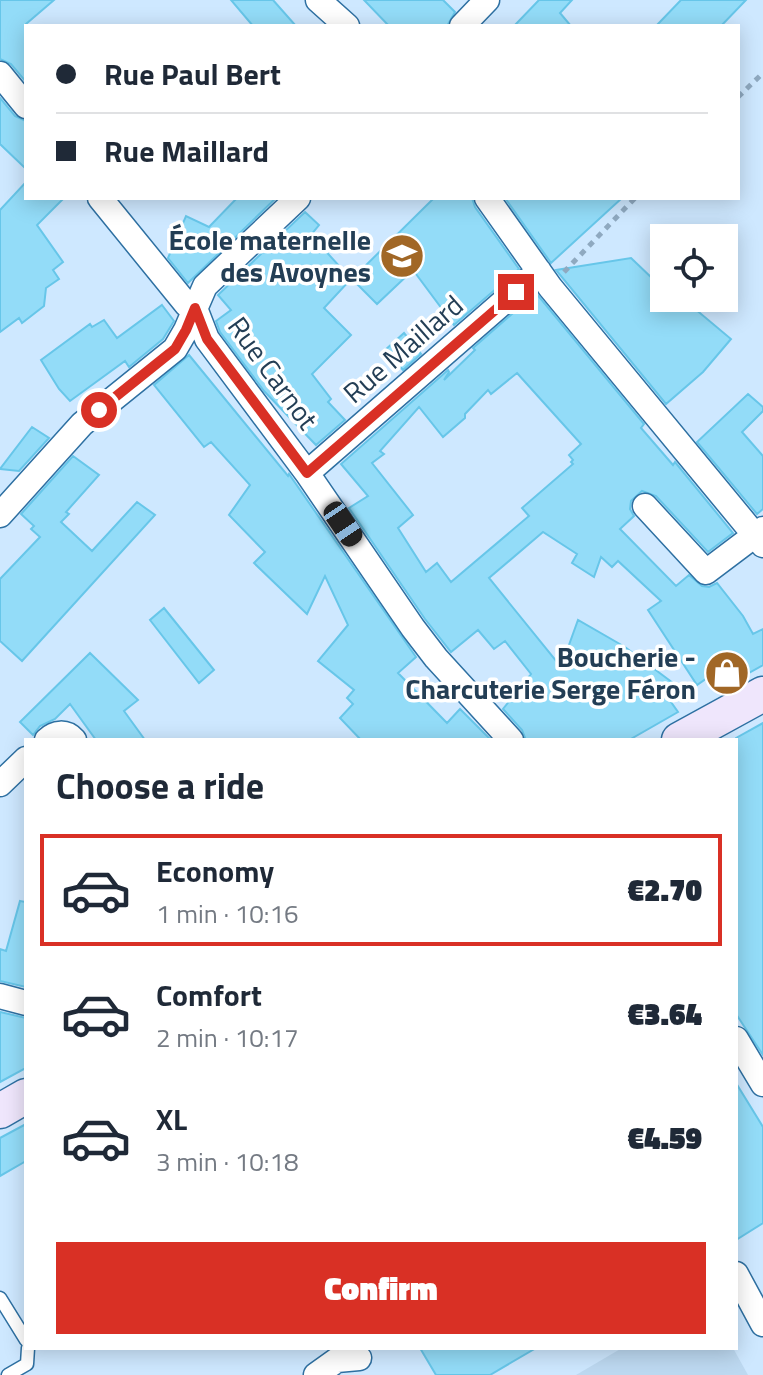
<!DOCTYPE html>
<meta charset="utf-8">
<style>
body{margin:0;font-family:"Titillium Web",sans-serif;background:#f2f2f3;color:#1f2937;height:100vh;display:flex;flex-direction:column;font-size:30px;white-space:nowrap}
*{box-sizing:border-box;margin:0}
p{font-size:26px;color:#747a83}
.icon{flex:none;width:44px;height:44px;fill:none;stroke:currentColor;stroke-width:2;stroke-linecap:round;stroke-linejoin:round}
.map{position:relative;flex:1;overflow:hidden}
.details{position:absolute;left:24px;top:738px;width:714px;height:612px;display:flex;flex-direction:column;background:#fff;border-radius:0px;box-shadow:0 4px 20px #0003}
.details>*{flex:none}
.banner{position:absolute;left:24px;top:24px;width:716px;height:176px;border-radius:0px;box-shadow:0 4px 20px #0003;display:grid;align-content:center;height:176px;padding:0 32px;background:#fff}
.fabs{position:absolute;left:650px;top:224px;display:grid;gap:16px}
.fabs a{display:grid;place-items:center;width:88px;height:88px;border-radius:0px;background:#fff;box-shadow:0 4px 20px #0003;font-size:40px}
.end{position:absolute;width:36px;height:36px;margin:-18px;border:10px solid #d93025;background:#fff;box-shadow:0 0 0 4px #fff}
.from{border-radius:50%}
.car{position:absolute;width:24px;height:48px;margin:-24px -12px;border-radius:10px;box-shadow:0 0 6px 2px #0007;background:linear-gradient(#222 24%,#8ab4d8 0 40%,#222 0 76%,#8ab4d8 0 86%,#222 0)}
.banner b{display:flex;align-items:center;gap:28px;height:76px;font-size:30px}
.banner b+b{border-top:2px solid #e0e1e3}
.banner i{width:20px;height:20px;background:#1f2937}
ul{padding:0;list-style:none}
li{display:flex;align-items:center;gap:24px;height:112px;margin:0 16px 12px;padding:0 16px;border:4px solid transparent;border-radius:0px}
li div{flex:1}
li b{display:block;font-size:30px}
li em{font-style:normal;font-weight:800}
li.active{border-color:#d93025}
li>.icon{width:72px;height:72px;stroke-width:1.5}
h2{padding:0 32px;font-size:36px;line-height:96px}
.primary-button{display:flex;gap:16px;margin-top:auto;padding:16px 32px}
.primary-button a{flex:1;height:92px;border-radius:0px;background:#d93025;color:#fff;font-size:32px;font-weight:800;line-height:92px;text-align:center}
.map>svg:first-child{display:block}
</style>
<div class="map">
<svg width="763" height="1375" viewBox="0 0 763 1375">
<rect width="100%" height="100%" fill="#cee8ff"/>
<path fill="#bdd9f1" d="M622 1348H733L748 1375H576Z"/>
<path fill="#93dcf8" stroke="#67c6e9" stroke-width="2" fill-rule="evenodd" d="M0 0H54L26 24V82L11 64 0 59Z
M231 0H273L296 26H253Z
M364 0H443L455 12 447 26H389Z
M539 0H572L560 13 571 26H514Z
M681 0H746L721 26H656Z
M0 98 15 116 26 121V169L0 144Z
M26 182V198H64L37 225 63 262 53 270 59 279 46 288 44 306 22 323 19 318 0 332V210Z
M237 198H276L188 283 168 258 186 216 209 227Z
M434 198H472L475 207 519 269 454 325 413 270 377 304 352 279Z
M505 198H622L551 263Z
M305 212 319 225 311 235 351 279 324 308 351 335 312 374 331 399 328 402 345 420 316 445 264 391 220 332 216 321 231 310 218 295Z
M631 258 654 280 664 269V298H682L731 339 703 372 666 404 556 270Z
M536 293 644 424 641 428 673 465 675 462 733 533 708 552 656 496 642 491 631 501 630 509 634 516 620 529 676 586 689 575 702 586 709 587 717 583 743 616 753 634 763 629V665L722 688 713 674 697 685 648 610 661 601 618 561 612 567 601 557 594 577 572 563 577 554 543 532 489 578 561 667 578 620 625 647 685 692 671 702 678 712 629 740H526L522 730 503 709 531 674 505 641 494 649 478 630 451 652 425 619 349 508 368 496 341 464 448 370 449 372 444 380 475 350 473 348ZM517 373 581 444 569 455 573 460 571 462 573 464 522 508 529 516 451 582 437 563 426 572 398 528 413 515 372 463 384 454 380 451 419 407 443 437 465 418V414L488 390 491 394Z
M162 305 174 321 163 339 129 367 125 361 70 401 59 389 41 360 90 324 92 327 104 320 117 338Z
M404 333 421 354 403 370 385 350Z
M189 355 288 476 289 474 416 657 398 673 447 723 460 709 491 740H361L340 718 353 704 347 698 354 690 318 661 348 625 325 576 307 614 254 563 265 552 229 515 250 485 211 442 204 447 154 385Z
M748 394 763 407V411L742 432 763 456V509L757 514 697 442Z
M32 427 49 438 19 471 0 469Z
M73 456 99 475 66 512 69 514 61 522 92 551 137 502 155 515 22 661 0 641V579L40 537 31 529 34 526 21 514Z
M164 608 214 670 199 683 150 620Z
M90 653 138 700 124 711 145 740H96L70 704 55 719 40 726 33 735 20 722Z
M763 723V1055L736 1014V738Z
M20 901 26 902V987L0 981V949L6 951Z
M0 1012 26 1018V1068L0 1082Z
M736 1083 763 1127V1223L736 1240Z
M26 1124V1161L0 1176V1138Z
M420 1348H536L490 1375H436Z"/>
<g fill="none" stroke-linecap="round" stroke-linejoin="round">
<g stroke="#2e70a2" stroke-width="15">
<path id="lane" d="M0 1298 26 1340
M8 1375 27 1364 28 1348"/>
</g>
<g stroke="#2e70a2" stroke-width="27">
<path id="street" d="M318 0 347 26
M462 26 487 0
M0 74 26 106
M100 198 187 305 195 308 207 339 307 473 413 628 436 658 511 740
M487 198 550 287 763 545
M307 473 539 271
M645 506 706 572 763 529
M0 515 82 424 175 349 186 330 205 286 298 198
M47 740C55 732 66 731 74 740
M0 784 26 759
M0 996 26 1003
M736 1039 763 1084
M736 1274 763 1324
M316 1375 337 1360 359 1358"/>
</g>
<g stroke="#2e70a2" stroke-width="37">
<path id="secondary" d="M679 740 763 694
M0 1111 26 1096"/>
</g>
<path stroke="#8fa9c0" stroke-width="5" stroke-dasharray="6 6" stroke-linecap="butt" d="M738 97 763 73
M564 272 635 198"/>
<use href="#lane" stroke="#fff" stroke-width="12"/>
<use href="#street" stroke="#fff" stroke-width="24"/>
<use href="#secondary" stroke="#efe6fc" stroke-width="34"/>
</g>
<g fill="none" stroke-linecap="round" stroke-linejoin="round">
<path stroke="#d93025" stroke-width="10" d="M99 410 175 349 186 330 195 308 207 339 307 473 516 292"/>
</g>
<defs>
<g id="school-disc" transform="scale(2.3)"><circle r="9.5" fill="#a16726" stroke="#fff"/><path d="M0-5L7-2L0 1L-7-2ZM-4 1L0 2.5L4 1V4Q0 6-4 4Z" fill="#fff"/></g>
<g id="shop-disc" transform="scale(2.3)"><circle r="9.5" fill="#a16726" stroke="#fff"/><path d="M-5-2.5h2.3a2.7 3.5 0 0 1 5.4 0H5L5.5 6h-11ZM-1.5-2.5h3a1.5 2.3 0 0 0-3 0Z" fill="#fff"/></g>
</defs>
<g fill-rule="evenodd">
<use href="#school-disc" x="402" y="256"/>
<use href="#shop-disc" x="727" y="673"/>
</g>
<g text-anchor="middle" stroke-width="7" stroke-linejoin="round" paint-order="stroke">
<g font-size="28" font-weight="bold" fill="#233e55" stroke="#fff" text-anchor="end">
<text x="371" y="250">École maternelle<tspan x="371" dy="32">des Avoynes</tspan></text>
<text x="696" y="667">Boucherie -<tspan x="696" dy="32">Charcuterie Serge Féron</tspan></text>
</g>
<g font-size="28" fill="#233e55" stroke="#fff">
<text transform="translate(403 349) rotate(-41)" y="10">Rue Maillard</text>
<text transform="translate(273 373) rotate(54)" y="10">Rue Carnot</text>
</g>
</g>
</svg>
<div class="fabs">
<a><svg class="icon" aria-label="locate" viewBox="0 0 24 24"><circle cx="12" cy="12" r="6"/><path d="M12 2v4M12 18v4M2 12h4M18 12h4"/></svg></a>
</div>
<i class="end from" style="left:99px;top:410px"></i>
<i class="end" style="left:516px;top:292px"></i>
<i class="car" style="left:343px;top:524px;rotate:146deg"></i>
<div class="banner">
<b><i class="from"></i>Rue Paul Bert</b>
<b><i></i>Rue Maillard</b>
</div>
<section class="details">
<h2>Choose a ride</h2>
<ul>
<li class="active"><svg class="icon" aria-label="car" viewBox="0 0 24 24"><path d="M5 17H2v-5l4-1 3-4h7l3 4 3 1v5h-3M9 17h6M6 11h13"/><circle cx="7" cy="17" r="2"/><circle cx="17" cy="17" r="2"/></svg><div><b>Economy</b><p>1 min · 10:16</p></div><em>€2.70</em></li>
<li><svg class="icon" aria-label="car" viewBox="0 0 24 24"><path d="M5 17H2v-5l4-1 3-4h7l3 4 3 1v5h-3M9 17h6M6 11h13"/><circle cx="7" cy="17" r="2"/><circle cx="17" cy="17" r="2"/></svg><div><b>Comfort</b><p>2 min · 10:17</p></div><em>€3.64</em></li>
<li><svg class="icon" aria-label="car" viewBox="0 0 24 24"><path d="M5 17H2v-5l4-1 3-4h7l3 4 3 1v5h-3M9 17h6M6 11h13"/><circle cx="7" cy="17" r="2"/><circle cx="17" cy="17" r="2"/></svg><div><b>XL</b><p>3 min · 10:18</p></div><em>€4.59</em></li>
</ul>
<div class="primary-button"><a>Confirm</a></div>
</section>
</div>
